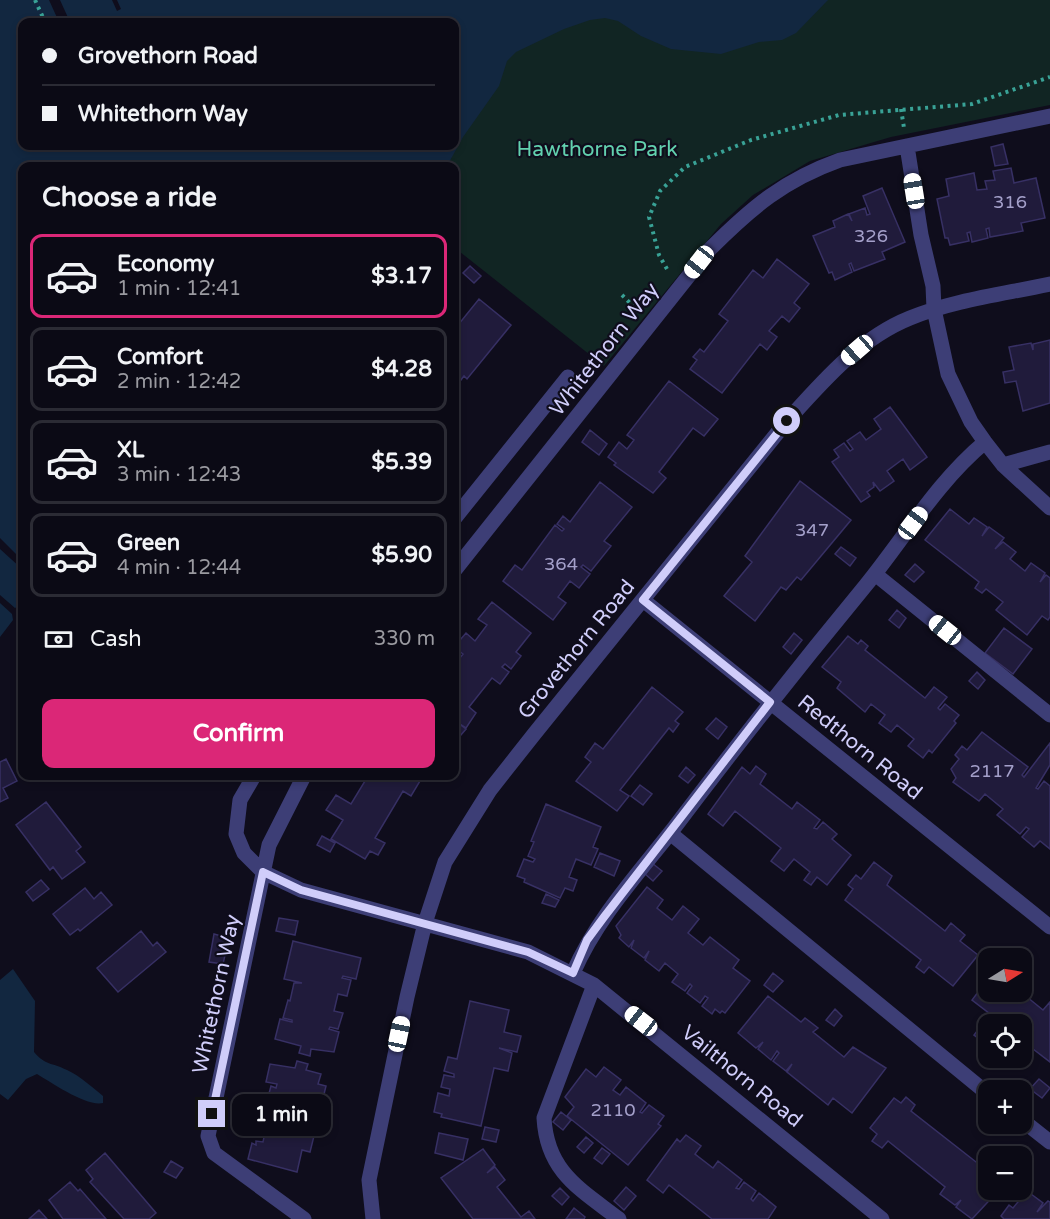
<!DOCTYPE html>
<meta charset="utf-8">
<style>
body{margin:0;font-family:"Varela Round",sans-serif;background:#14131e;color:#f1f3f6;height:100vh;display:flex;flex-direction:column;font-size:22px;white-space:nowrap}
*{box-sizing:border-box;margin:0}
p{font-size:20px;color:#9a9aa0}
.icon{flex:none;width:33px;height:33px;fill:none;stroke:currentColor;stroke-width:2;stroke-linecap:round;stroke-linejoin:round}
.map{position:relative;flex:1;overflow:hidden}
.drawer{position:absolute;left:18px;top:162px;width:441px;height:618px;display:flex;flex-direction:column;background:#0b0a15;border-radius:12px;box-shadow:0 3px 9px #0003,0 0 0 2px #2b2b34}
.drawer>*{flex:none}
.top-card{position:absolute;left:18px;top:18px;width:441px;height:132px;border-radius:12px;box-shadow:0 3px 9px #0003,0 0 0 2px #2b2b34;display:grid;align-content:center;height:132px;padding:0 24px;background:#0b0a15}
.needle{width:39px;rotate:79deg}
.tools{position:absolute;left:978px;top:948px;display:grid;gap:12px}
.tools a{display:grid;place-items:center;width:54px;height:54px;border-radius:12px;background:#0b0a15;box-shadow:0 3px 9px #0003,0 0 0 2px #2b2b34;font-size:30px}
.end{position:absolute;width:27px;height:27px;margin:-14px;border:8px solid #d0cdfa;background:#111;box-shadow:0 0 0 3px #111}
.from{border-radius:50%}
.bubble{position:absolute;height:42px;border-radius:12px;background:#0b0a15;box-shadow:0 3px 9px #0003,0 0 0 2px #2b2b34;font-size:20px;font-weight:700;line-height:42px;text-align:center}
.car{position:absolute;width:18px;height:36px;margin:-18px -9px;border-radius:8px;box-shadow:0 0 4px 2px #0007;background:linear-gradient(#fff 24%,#345 0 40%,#fff 0 76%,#345 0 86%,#fff 0)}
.top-card b{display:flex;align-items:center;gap:21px;height:57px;font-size:22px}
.top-card b+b{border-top:2px solid #2b2b34}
.top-card i{width:15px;height:15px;background:#f1f3f6}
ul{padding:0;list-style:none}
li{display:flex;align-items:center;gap:18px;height:84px;margin:0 12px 9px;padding:0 12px;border:3px solid #2b2b34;border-radius:12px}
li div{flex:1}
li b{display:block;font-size:22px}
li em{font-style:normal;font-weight:700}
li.current{border-color:#db2777}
li>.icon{width:54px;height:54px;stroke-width:1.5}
h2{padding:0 24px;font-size:27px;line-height:72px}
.pay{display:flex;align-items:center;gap:15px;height:66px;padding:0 24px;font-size:22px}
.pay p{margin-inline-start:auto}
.action{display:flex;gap:12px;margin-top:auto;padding:12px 24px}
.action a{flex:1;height:69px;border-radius:12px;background:#db2777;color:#fff;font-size:24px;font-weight:700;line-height:69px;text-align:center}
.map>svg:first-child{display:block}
</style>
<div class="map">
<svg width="1050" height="1219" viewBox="0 0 1050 1219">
<rect width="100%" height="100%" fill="#0f0d1c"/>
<path fill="#112523" d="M616 0H1050V105L891 137 810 161 753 195 721 224 604 366 455 248 454 166H412L454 146 486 39Z"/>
<path fill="#122740" d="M0 0H49L59 22H22V146H454V22H70L60 0H112L117 11 121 9 117 0H828L796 33 782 40 759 42 721 54 671 49 641 36 618 21 605 18 590 20 564 29 516 52 507 61 499 86 463 137 447 166H22V560L0 538Z
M0 549 22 569V604L15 608 0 595Z
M0 603 12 614 13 620 0 637Z
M13 969 35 1001 34 1052C46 1066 51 1062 67 1070 80 1076 92 1087 103 1096V1103C87 1107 52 1083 37 1074L26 1079 8 1100 0 1094V980Z"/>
<path fill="#201b3b" stroke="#373064" stroke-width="1.5" d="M1003 144 1008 164 995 166 991 147Z
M1011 168 1014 183 1036 178 1045 218 1021 223 1023 231 990 237 989 228 986 229 988 238 972 242 970 232 967 233 969 241 950 245 948 238H945L937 199 949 196 946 179 974 173 977 190 987 189 985 181 995 180 993 171Z
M882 188 905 242 882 252 885 259 854 271 851 263 849 264 852 272 835 280 832 272 829 273 813 236 835 227 833 221 848 214 852 221 849 214 865 208 867 215 870 214 863 196Z
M777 259 809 284 794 303 800 308 789 322 782 316 769 331 777 337 767 350 760 344 722 393 690 369 697 360 693 357 700 349 704 352 728 321 719 314 753 270 763 278Z
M470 266 481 276 474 283 463 273Z
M479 299 511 325 467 379 464 376 454 389V330Z
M1050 340V403L1023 411 1016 381 1005 383 1003 372 1014 370 1009 347 1031 343 1033 350V344Z
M669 381 718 419 704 436 693 428 659 472 666 478 653 493 614 465 616 463 608 457 619 442 627 449 634 440 627 435Z
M890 407 927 457 910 470 903 459 887 471 894 481 880 491 873 482 874 487 867 492 870 496 861 502 832 462 839 457 834 450 844 443 850 451 853 449 847 441 860 432 866 440 881 429 874 419Z
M590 430 607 444 599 455 582 442Z
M800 481 851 520 801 580 797 577 786 590 781 587 755 621 724 596 752 562 745 556Z
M600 482 632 507 604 541 611 546 591 571 583 565 581 567 590 574 579 588 570 581 558 597 566 603 553 620 503 581 515 565 522 570 555 525 562 531 564 529 557 524 563 516 570 522Z
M950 509 969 524 974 518 987 527 982 536 989 527 1004 538 995 549 1003 542 1016 552 1010 559 1025 571 1031 563 1045 573 1040 582 1046 575 1050 578V617L1048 620 1042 616 1027 635 996 610 1003 602 986 589 982 593 975 588 979 582 925 540Z
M841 547 856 558 850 566 835 554Z
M915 564 924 572 914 582 905 575Z
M492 602 531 633 516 652 521 656 511 669 505 664 502 667 509 672 500 684 492 678 469 707 476 713 466 728 458 723 466 729 454 743V665L463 654 454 647 466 633 475 641 487 625 478 619Z
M897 610 906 618 899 628 889 620Z
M1004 628 1032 649 1013 674 985 653Z
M794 633 802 640 791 654 783 647Z
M848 636 858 644 861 640 868 646 865 650 925 698 934 687 947 697 938 708 940 710 945 704 959 715 954 721 956 723 932 753 929 750 923 758 908 746 914 739 897 725 891 732 879 723 885 715 871 704 865 712 837 688 841 682 822 667Z
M977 672 985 680 978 689 969 681Z
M652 687 683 712 675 721 679 724 673 732 669 728 620 790 629 796 617 811 576 781 591 762 585 757 595 743 603 749Z
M716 718 727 727 718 739 706 729Z
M982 732 1028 767 1022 775 1024 777 1050 743V765L1036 788 1038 789 1044 781 1050 786V849L1040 841 1034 847 1022 837 1029 829 1026 827 1020 834 997 815 1003 809 985 794 979 801 953 782 956 778 951 769 959 759 955 755 962 746 967 750Z
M6 759 17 781 3 788 8 798 0 802V762Z
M756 766 766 774 760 784 792 809 797 802 820 820 814 828 817 829 823 822 837 834 832 839 851 855 827 885 817 877 811 885 804 880 810 872 794 859 784 871 771 861 781 848 735 811 723 826 708 814 742 767 750 774Z
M686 767 695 775 688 783 679 776Z
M368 776H423L411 796 403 791 375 838 385 843 378 855 370 851 365 859 331 839 343 820 326 810 336 795 351 804Z
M640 785 652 794 643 805 631 796Z
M46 802 81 847 76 851 85 862 62 879 53 867 50 870 16 825Z
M546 804 601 827 593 847 598 849 591 865 576 859 569 877 577 880 573 891 565 888 560 898 524 882 525 879 517 876 524 859 533 862 535 859 528 856 534 842 531 841Z
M322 836 335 843 330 852 317 845Z
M600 853 620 861 614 876 594 867Z
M874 862 892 876 887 885 945 931 951 923 965 935 960 941 978 955 953 986 929 967 924 973 916 967 921 960 845 900 853 889 848 885 856 875 861 879Z
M652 863 662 871 653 881 644 873Z
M41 880 49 889 33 901 26 892Z
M647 887 663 900 657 908 672 920 683 906 699 919 688 933 703 945 710 937 739 960 733 968 750 981 725 1013 722 1011 720 1013 715 1009 712 1014 702 1006 708 998 705 996 700 1003 687 993 692 986 690 984 685 991 672 982 678 974 665 963 659 971 645 960 649 951 644 958 631 948 634 940 629 947 619 938 621 935 616 926Z
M85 888 94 899 101 892 112 905 80 931 78 929 70 935 53 914Z
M546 894 559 900 555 907 542 903Z
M279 918 298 921 295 935 276 931Z
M141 931 153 946 157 942 166 952 118 992 97 968Z
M214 934 229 938 223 964 209 962Z
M293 941 361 958 356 979 343 976 342 978 351 980 347 996 338 994 334 1011 343 1013 338 1029 330 1027 329 1029 339 1032 334 1052 311 1049 310 1056 299 1053 301 1046 275 1039 280 1019 292 1022V1020L283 1018 288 1000 290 1001 294 983H302L284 979Z
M773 973 783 981 773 992 764 985Z
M988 979V992H1022V980L1033 990 1027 997 1043 1010 1050 1002V1062L1033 1049 1028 1056 1022 1050V1024H988L987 1045 974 1035 990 1014 972 1000Z
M768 996 801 1022 805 1018 818 1028 813 1032 844 1057 853 1047 886 1068 852 1113 833 1098 828 1105 787 1072 792 1064 786 1071 773 1061 779 1053 777 1051 771 1060 758 1049 763 1042 756 1048 738 1033Z
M470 1001 509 1010 504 1032 521 1036 517 1052 499 1048 512 1053 508 1071 494 1068 481 1126 441 1117 442 1114 434 1112 438 1093 449 1096 450 1089 441 1087 444 1075 454 1077V1074L444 1071 448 1057 457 1059Z
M835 1009 842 1016 834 1026 826 1020Z
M297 1061 308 1064 306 1070 321 1074 318 1084 326 1086 323 1098 314 1096V1099L322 1101 316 1130 306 1128 305 1131 315 1132 310 1152 302 1150 297 1172 248 1159 252 1143 256 1145V1141L263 1142 267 1123 262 1122 266 1104 271 1106 273 1102 267 1101 271 1086 276 1088 277 1084 266 1082 270 1064 295 1068Z
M604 1067 621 1080 613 1090 620 1095 626 1087 646 1103 640 1112 642 1113 649 1105 664 1116 658 1124 661 1126 628 1165 567 1116 574 1107 565 1097 586 1069 596 1077Z
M1039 1079 1050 1088 1042 1098 1030 1089Z
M906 1097 915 1105 911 1111 985 1169 988 1164V1190H999L972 1219 956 1207 961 1200 955 1205 940 1194 945 1187 888 1141 882 1148 872 1141 877 1134 870 1128 894 1098 901 1103Z
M561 1112 571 1120 563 1130 553 1122Z
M485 1127 499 1130 496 1142 482 1139Z
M439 1133 468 1139 463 1160 435 1153Z
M686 1135 701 1146 695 1154 713 1168 718 1161 742 1180 736 1188 739 1189 744 1182 756 1191 751 1199 753 1201 759 1193 776 1207 768 1219H712L669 1185 663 1193 647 1180 677 1139 680 1142Z
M586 1137 593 1143 584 1153 577 1147Z
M602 1148 610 1154 602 1164 594 1158Z
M483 1149 495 1165 487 1173 495 1167 505 1180 497 1187 521 1217 529 1211 535 1219H473L441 1178Z
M105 1153 156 1213 149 1219H124L90 1182 93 1179 86 1170Z
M171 1161 183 1168 176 1178 164 1172Z
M70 1182 78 1191 80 1189 106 1219H63L49 1200Z
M626 1187 636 1196 624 1210 614 1201Z
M560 1188 569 1197 562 1205 552 1196Z
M1027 1191 1043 1203 1037 1212 1048 1201 1050 1202V1219H1004L1001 1216 1009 1205 1013 1208Z
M574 1208 585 1217 584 1219H566Z
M39 1210 47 1219H29Z"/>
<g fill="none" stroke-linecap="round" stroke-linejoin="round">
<path stroke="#39a296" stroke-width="4" stroke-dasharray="3 4.5" stroke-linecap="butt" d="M35 0 45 22
M901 109 904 128
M667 269 659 255 649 217 660 191 685 167 751 140 839 115 972 104 1050 77
M622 295 637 310"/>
<path stroke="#3d3e76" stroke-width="15" d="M907 146 921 235 933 286 934 309 948 374 971 422 985 442 1003 465 1050 508
M1003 465 1050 452
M454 519 568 377
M454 571 710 249C752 207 784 180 840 160L1050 116
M875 574 1050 715
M643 600 1050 927
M254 776 240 800 236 834 244 853 263 872 301 890 528 952 594 985 882 1219
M670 833 988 1094
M573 973C597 918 637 875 674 828 736 746 800 665 866 585 905 537 937 482 985 442
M594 985 544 1118C547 1172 580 1189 619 1219
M1022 1120 1050 1142
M304 1219 214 1153 208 1136 269 845 304 776
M373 1219 369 1180 407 997 425 923 445 862 490 790 535 733 787 421C823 381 860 338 910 318 954 300 1004 294 1050 284"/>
</g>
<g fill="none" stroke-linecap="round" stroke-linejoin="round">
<path stroke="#d0cdfa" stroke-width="8" d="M212 1114 263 872 301 890 528 952 573 973 587 940 604 917 770 702 643 600 787 421"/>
</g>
<g text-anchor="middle" stroke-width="4.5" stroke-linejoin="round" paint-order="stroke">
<g font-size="18" fill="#a4a0ca">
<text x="1010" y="208">316</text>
<text x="871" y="242">326</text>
<text x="812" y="536">347</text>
<text x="561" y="570">364</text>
<text x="992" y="777">2117</text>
<text x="613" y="1116">2110</text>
</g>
<g font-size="21" fill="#62d1af" stroke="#0f0d1c">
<text x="597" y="156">Hawthorne Park</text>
</g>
<g font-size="21" fill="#d0cdfa" stroke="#0f0d1c">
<text transform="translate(604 349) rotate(-52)" y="7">Whitethorn Way</text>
<text transform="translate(576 649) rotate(-51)" y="7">Grovethorn Road</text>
<text transform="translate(860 747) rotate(39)" y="7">Redthorn Road</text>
<text transform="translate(216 994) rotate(-78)" y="7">Whitethorn Way</text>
<text transform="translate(742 1076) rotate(39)" y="7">Vailthorn Road</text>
</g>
</g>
</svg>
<div class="tools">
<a><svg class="needle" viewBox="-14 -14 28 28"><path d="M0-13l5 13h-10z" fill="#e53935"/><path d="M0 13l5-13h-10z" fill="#9a9aa0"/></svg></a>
<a><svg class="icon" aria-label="locate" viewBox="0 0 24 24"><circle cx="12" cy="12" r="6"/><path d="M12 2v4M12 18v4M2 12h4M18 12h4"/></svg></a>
<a>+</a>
<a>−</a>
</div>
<i class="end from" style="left:787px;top:421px"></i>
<i class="end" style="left:212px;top:1114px"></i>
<div class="bubble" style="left:232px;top:1094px;width:99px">1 min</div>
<i class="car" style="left:914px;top:191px;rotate:351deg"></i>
<i class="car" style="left:699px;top:262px;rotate:218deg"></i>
<i class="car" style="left:857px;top:350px;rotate:229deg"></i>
<i class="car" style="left:913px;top:523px;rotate:37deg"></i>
<i class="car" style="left:945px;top:630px;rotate:309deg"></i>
<i class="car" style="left:641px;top:1021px;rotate:308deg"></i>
<i class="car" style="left:399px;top:1034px;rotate:12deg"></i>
<div class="top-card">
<b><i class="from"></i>Grovethorn Road</b>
<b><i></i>Whitethorn Way</b>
</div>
<section class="drawer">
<h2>Choose a ride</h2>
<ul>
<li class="current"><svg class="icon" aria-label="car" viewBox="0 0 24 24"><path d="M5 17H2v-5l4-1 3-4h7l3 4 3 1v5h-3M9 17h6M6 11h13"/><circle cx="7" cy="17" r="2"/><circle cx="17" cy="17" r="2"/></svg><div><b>Economy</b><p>1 min · 12:41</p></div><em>$3.17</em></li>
<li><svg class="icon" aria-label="car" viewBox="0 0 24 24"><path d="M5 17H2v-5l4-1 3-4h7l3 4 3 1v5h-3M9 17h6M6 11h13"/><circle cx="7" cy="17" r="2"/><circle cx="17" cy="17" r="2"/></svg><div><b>Comfort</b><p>2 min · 12:42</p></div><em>$4.28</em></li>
<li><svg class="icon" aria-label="car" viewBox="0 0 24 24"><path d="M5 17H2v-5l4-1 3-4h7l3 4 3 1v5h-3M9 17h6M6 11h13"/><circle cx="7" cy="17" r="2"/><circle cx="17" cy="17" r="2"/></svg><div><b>XL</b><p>3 min · 12:43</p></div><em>$5.39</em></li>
<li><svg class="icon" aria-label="car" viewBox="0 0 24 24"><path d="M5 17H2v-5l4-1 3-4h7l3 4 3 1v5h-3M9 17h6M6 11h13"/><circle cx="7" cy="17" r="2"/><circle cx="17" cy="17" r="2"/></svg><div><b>Green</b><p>4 min · 12:44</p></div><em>$5.90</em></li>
</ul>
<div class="pay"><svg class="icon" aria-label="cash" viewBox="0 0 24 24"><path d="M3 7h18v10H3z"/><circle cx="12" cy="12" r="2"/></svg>Cash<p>330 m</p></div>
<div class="action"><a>Confirm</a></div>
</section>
</div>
